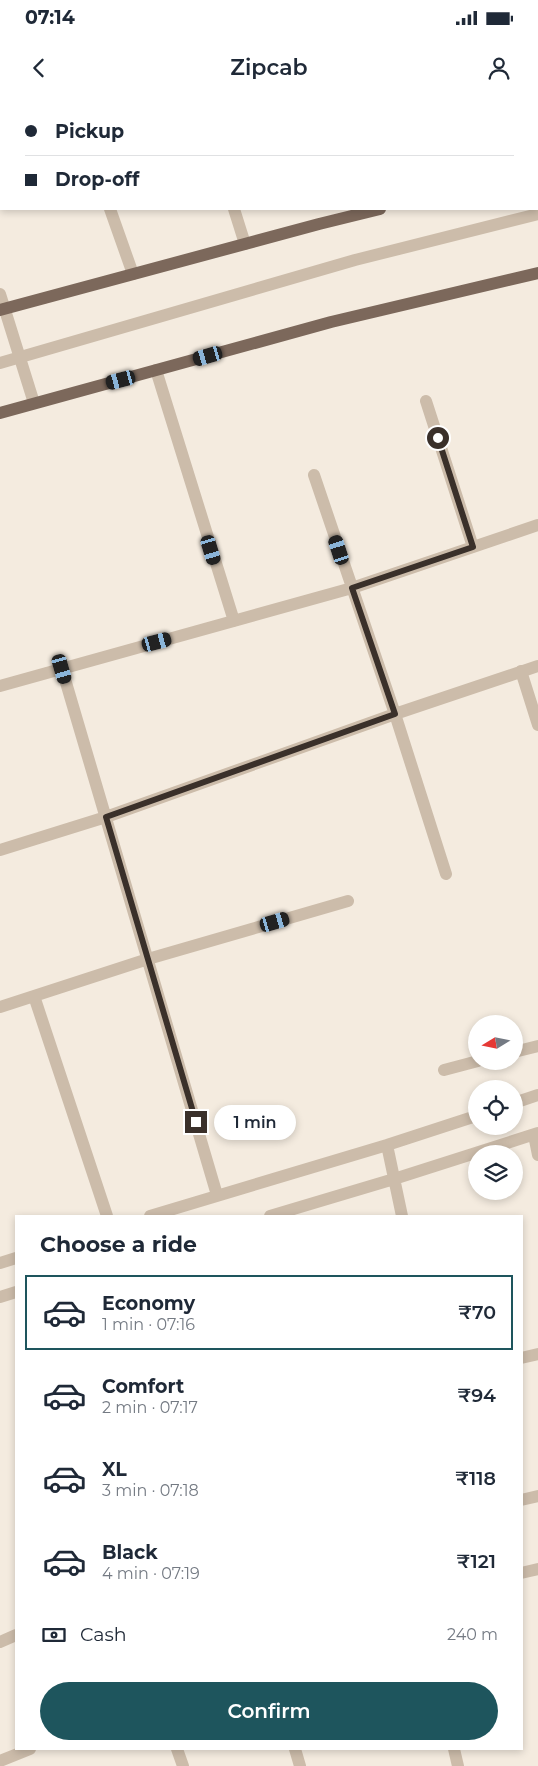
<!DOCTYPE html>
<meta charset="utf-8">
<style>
body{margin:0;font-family:Montserrat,sans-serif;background:#f2f2f3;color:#1f2937;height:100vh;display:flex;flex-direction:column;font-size:19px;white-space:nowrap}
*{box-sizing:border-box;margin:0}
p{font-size:16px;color:#747a83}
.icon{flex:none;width:28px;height:28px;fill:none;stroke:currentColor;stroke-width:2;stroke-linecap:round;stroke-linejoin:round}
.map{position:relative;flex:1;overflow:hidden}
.details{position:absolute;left:15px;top:1115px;width:508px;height:535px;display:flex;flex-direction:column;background:#fff;border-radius:0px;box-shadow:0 2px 8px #0003}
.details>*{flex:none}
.top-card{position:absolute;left:0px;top:0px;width:539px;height:110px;box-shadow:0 2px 8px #0003;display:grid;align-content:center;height:110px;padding:0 25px;background:#fff}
.needle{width:32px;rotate:260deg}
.controls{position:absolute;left:468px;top:915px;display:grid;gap:10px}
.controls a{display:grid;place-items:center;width:55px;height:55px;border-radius:50%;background:#fff;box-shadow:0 2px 8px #0003;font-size:25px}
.end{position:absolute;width:22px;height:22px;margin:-11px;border:6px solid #3a302a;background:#fff;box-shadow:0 0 0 2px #fff}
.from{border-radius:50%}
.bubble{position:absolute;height:35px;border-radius:18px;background:#fff;box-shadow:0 2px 8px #0003;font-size:16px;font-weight:600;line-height:35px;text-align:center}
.car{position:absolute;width:15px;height:30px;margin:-15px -8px;border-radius:6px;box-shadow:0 0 4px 1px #0007;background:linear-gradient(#222 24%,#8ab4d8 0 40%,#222 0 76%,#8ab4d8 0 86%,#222 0)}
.top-card b{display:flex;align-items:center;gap:18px;height:48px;font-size:19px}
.top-card b+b{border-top:1px solid #e0e1e3}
.top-card i{width:12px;height:12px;background:#1f2937}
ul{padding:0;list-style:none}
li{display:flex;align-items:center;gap:15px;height:75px;margin:0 10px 8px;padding:0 15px;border:2px solid transparent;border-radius:0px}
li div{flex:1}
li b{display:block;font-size:19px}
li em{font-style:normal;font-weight:600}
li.selected{border-color:#1e555d}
li>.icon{width:45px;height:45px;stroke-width:1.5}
h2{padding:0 25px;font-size:22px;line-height:60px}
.pay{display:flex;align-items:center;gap:12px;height:55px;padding:0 25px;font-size:19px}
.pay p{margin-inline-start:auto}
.action{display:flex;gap:10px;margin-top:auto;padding:10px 25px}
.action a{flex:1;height:58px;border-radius:30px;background:#1e555d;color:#fff;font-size:20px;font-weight:600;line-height:58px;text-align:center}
.status{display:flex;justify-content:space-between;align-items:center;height:35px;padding:0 25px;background:#fff;direction:ltr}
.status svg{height:14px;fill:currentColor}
header{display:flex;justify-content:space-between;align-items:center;height:65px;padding:0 25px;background:#fff;font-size:22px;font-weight:600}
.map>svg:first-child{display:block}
</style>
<div class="status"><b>07:14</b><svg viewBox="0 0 49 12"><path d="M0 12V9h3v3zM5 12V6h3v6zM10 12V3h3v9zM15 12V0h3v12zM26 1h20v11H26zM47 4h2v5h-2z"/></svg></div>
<header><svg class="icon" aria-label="back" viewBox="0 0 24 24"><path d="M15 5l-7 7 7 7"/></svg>Zipcab<svg class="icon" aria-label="person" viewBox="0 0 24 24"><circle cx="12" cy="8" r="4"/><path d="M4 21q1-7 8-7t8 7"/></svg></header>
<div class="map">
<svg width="538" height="1666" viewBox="0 0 538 1666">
<rect width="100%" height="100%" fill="#f4ebdf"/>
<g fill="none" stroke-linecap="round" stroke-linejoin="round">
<path stroke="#ccbcaa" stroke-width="12" d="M71 0 72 1
M200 0V1
M333 0V1
M51 1 55 0
M484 1V0
M0 18 1 17
M110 109 133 174
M234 109 245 144
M0 194 34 303
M0 263 355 160 538 114
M156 270 234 521
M426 301 473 447
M314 375 395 614 446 774
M62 569 217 1095
M521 571 538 625
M0 586 352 488 538 425
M0 750 106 717 395 614 538 566
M34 896 107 1116
M0 907 148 859 348 801
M514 952 538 946
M444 970 478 961
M514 1003 538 995
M534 1035 538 1055
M387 1045 402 1116
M150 1116 387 1045 476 1016
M270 1116 394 1079 538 1033
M0 1163 16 1158
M0 1197 16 1192
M521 1258 538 1254
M521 1400 538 1396
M521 1473 538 1469
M0 1542 16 1535
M177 1649 183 1666
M295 1649 300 1666
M454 1649 458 1666
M0 1661 30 1649"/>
<path stroke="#7c685b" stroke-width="12" d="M0 210 319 124 380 109
M0 313 331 222 538 173"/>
</g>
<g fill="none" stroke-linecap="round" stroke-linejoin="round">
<path stroke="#3a302a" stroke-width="6" d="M196 1022 106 717 395 614 352 488 473 447 438 338"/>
</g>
</svg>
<div class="controls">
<a><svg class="needle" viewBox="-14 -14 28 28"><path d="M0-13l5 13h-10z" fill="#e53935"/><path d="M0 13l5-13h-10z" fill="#747a83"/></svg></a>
<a><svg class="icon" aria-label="locate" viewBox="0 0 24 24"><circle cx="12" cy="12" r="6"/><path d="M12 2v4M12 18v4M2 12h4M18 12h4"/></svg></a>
<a><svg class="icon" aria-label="layers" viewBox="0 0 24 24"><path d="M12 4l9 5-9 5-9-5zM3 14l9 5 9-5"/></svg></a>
</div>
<i class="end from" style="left:438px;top:338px"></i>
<i class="end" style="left:196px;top:1022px"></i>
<div class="bubble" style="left:214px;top:1005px;width:82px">1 min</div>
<i class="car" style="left:208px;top:256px;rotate:254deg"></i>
<i class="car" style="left:121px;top:280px;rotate:255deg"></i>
<i class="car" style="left:211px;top:450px;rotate:163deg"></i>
<i class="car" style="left:339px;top:450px;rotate:342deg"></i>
<i class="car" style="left:157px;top:542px;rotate:75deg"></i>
<i class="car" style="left:62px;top:569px;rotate:164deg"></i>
<i class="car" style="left:275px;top:822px;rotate:74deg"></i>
<div class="top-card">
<b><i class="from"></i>Pickup</b>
<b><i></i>Drop-off</b>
</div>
<section class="details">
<h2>Choose a ride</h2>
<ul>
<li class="selected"><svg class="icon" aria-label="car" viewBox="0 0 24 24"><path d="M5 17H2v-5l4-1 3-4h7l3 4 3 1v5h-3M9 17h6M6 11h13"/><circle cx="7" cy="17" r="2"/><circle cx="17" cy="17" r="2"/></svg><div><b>Economy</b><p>1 min · 07:16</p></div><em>₹70</em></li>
<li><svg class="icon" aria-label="car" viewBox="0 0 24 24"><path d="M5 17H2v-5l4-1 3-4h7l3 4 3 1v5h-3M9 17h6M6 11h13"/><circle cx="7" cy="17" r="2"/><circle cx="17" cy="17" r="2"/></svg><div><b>Comfort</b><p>2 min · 07:17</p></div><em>₹94</em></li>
<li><svg class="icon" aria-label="car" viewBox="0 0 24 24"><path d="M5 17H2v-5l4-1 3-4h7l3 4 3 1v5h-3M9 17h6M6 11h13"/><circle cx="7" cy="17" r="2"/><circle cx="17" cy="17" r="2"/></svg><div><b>XL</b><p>3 min · 07:18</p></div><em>₹118</em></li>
<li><svg class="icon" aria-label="car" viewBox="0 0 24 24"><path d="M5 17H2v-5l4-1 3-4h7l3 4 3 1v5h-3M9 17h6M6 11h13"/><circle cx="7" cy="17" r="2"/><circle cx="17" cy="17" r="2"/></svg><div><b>Black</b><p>4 min · 07:19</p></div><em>₹121</em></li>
</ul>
<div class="pay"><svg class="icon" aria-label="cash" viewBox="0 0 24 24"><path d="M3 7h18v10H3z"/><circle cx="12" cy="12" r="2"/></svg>Cash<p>240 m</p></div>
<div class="action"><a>Confirm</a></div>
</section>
</div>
